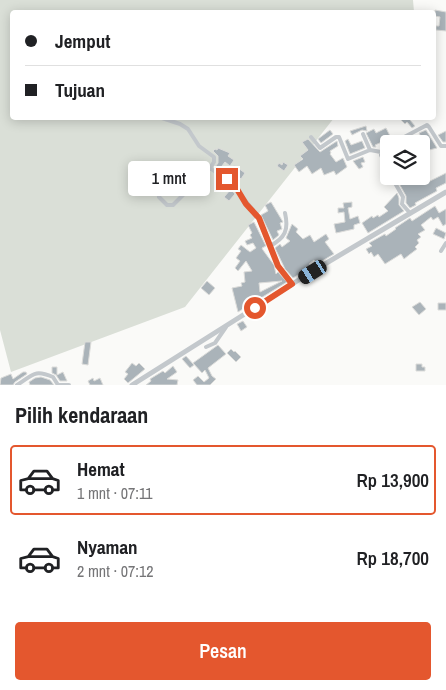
<!DOCTYPE html>
<html lang="id">
<meta charset="utf-8">
<style>
body{margin:0;font-family:"Archivo Narrow",sans-serif;background:#f2f2f2;color:#202124;height:100vh;display:flex;flex-direction:column;font-size:19px;white-space:nowrap}
*{box-sizing:border-box;margin:0}
p{font-size:16px;color:#757577}
.icon{flex:none;width:28px;height:28px;fill:none;stroke:currentColor;stroke-width:2;stroke-linecap:round;stroke-linejoin:round}
.map{position:relative;height:385px;overflow:hidden}
.panel{display:flex;flex-direction:column;background:#fff;flex:1}
.panel>*{flex:none}
.top-card{position:absolute;left:10px;top:10px;width:426px;height:110px;border-radius:5px;box-shadow:0 2px 12px #0003;display:grid;align-content:center;height:110px;padding:0 15px;background:#fff}
.controls{position:absolute;left:380px;top:135px;display:grid;gap:10px}
.controls a{display:grid;place-items:center;width:50px;height:50px;border-radius:5px;background:#fff;box-shadow:0 2px 12px #0003;font-size:25px}
.end{position:absolute;width:22px;height:22px;margin:-11px;border:6px solid #e4572e;background:#fff;box-shadow:0 0 0 2px #fff}
.from{border-radius:50%}
.bubble{position:absolute;height:35px;border-radius:5px;background:#fff;box-shadow:0 2px 12px #0003;font-size:16px;font-weight:600;line-height:35px;text-align:center}
.car{position:absolute;width:15px;height:30px;margin:-15px -8px;border-radius:6px;box-shadow:0 0 4px 1px #0007;background:linear-gradient(#222 24%,#8ab4d8 0 40%,#222 0 76%,#8ab4d8 0 86%,#222 0)}
.top-card b{display:flex;align-items:center;gap:18px;height:48px;font-size:19px}
.top-card b+b{border-top:1px solid #e0e0e0}
.top-card i{width:12px;height:12px;background:#202124}
ul{padding:0;list-style:none}
li{display:flex;align-items:center;gap:15px;height:70px;margin:0 10px 8px;padding:0 5px;border:2px solid transparent;border-radius:5px}
li div{flex:1}
li b{display:block;font-size:19px}
li em{font-style:normal;font-weight:600}
li.on{border-color:#e4572e}
li>.icon{width:45px;height:45px;stroke-width:1.5}
h2{padding:0 15px;font-size:22px;line-height:60px}
.action{display:flex;gap:10px;margin-top:auto;padding:10px 15px}
.action a{flex:1;height:58px;border-radius:5px;background:#e4572e;color:#fff;font-size:20px;font-weight:600;line-height:58px;text-align:center}
.map>svg:first-child{display:block}
</style>
<div class="map">
<svg width="446" height="385" viewBox="0 0 446 385">
<rect width="100%" height="100%" fill="#fafaf8"/>
<path fill="#dadfd7" d="M0 0H413L414 12H12V118H334L185 307 11 372 0 330Z"/>
<path fill="#aab3b9" stroke="#dcdcda" fill-rule="evenodd" d="M435 10 446 12V31L436 30V26H439L440 17 435 16Z
M399 118H412L410 120 415 126 412 128 407 122 405 124Z
M366 126 367 131 362 130 352 135 350 131Z
M386 128 391 138 375 145 376 147H373L366 133 374 129 376 133Z
M330 130 333 134 321 143 318 139Z
M426 130 437 148 421 152V145L425 144 419 133Z
M446 131V142H443L438 135Z
M308 139 320 152 337 141 338 146 330 151 331 153 330 154 336 162 343 158 347 167 336 175 334 171 324 175 321 168 312 174 307 166 299 172 294 165 303 159 300 156 308 150 302 142Z
M348 139 351 145 362 141 365 148 350 154 345 141Z
M218 148 230 153 228 156 234 160 230 166 225 162 219 170 215 167 218 163V156L213 151 215 149 217 150Z
M363 157 365 162 361 163 363 167 359 169 353 161Z
M283 162 288 165 284 171 277 166 279 163 282 165Z
M234 165 245 173 241 179 231 169Z
M446 173V183L436 188 437 191 415 203 416 205 410 208 406 203V196L397 180 404 176 423 175 428 182Z
M231 189 235 194 229 201 224 197Z
M397 193 399 198V205L404 211 368 233 362 223 372 216 373 218 378 215 379 217 388 211 384 207Z
M271 202 283 222 280 223 282 229 277 231 279 235 273 240 261 215 268 211 265 205Z
M352 202V207L348 208 350 219 358 216 360 223 354 225V229L336 233 334 224 345 222 344 212 338 213V208H344L343 203Z
M435 206 439 213 446 209V224L443 226 438 217 433 220 431 217 421 225 425 230 418 234 421 237 417 240 419 243 415 247 417 249 409 255 404 259 401 254 385 264 378 254 374 257 371 252 369 254 366 249 372 246 369 243 385 234 386 236 396 229 395 228 410 218 412 221Z
M254 222 266 246 262 248 263 250 274 265 276 274 278 272 287 282 238 312 232 288 242 286 241 283 245 282 244 272 252 271 246 261 238 271 235 268 240 261 236 258 241 251 238 249 241 245 250 252 256 248 253 243 247 245 245 241 252 238 250 235 252 233 248 225ZM282 281 260 292 259 283Z
M292 224 298 229 296 232 303 239 310 235 314 242 326 234 329 239 325 242 334 254 317 264 314 260 309 264 311 267 293 278 285 269 275 248 280 244 282 247 290 241 286 238Z
M436 228 446 233 444 239 433 234Z
M207 281 215 288 209 295 201 288Z
M420 302 426 309 419 315 412 307Z
M438 303H446V310H438Z
M243 321 247 327 241 331 237 324Z
M85 342H91L88 365 82 364Z
M218 345 226 354 208 368 212 376 216 379 210 385H197L193 380 198 376 204 382 209 378 205 370 202 373 193 363Z
M231 349 234 352 235 351 241 357 236 362 227 353Z
M186 356 194 365 190 368 182 359Z
M132 363 136 366 139 363 145 369 128 383 124 379 128 374 125 372Z
M416 364H422V367H425V371H416Z
M173 366 177 372 167 379 178 380 177 385H146L151 381 150 379 163 371 165 373Z
M52 367H57V375L63 372 67 381H60L56 375 52 373Z
M23 372H26L27 374 15 382 13 385H0L1 378 11 374 13 379Z
M41 377 50 380 54 385H30L29 382 35 378Z
M93 378 94 381 100 378 103 385H90L88 381Z"/>
<g fill="none" stroke-linecap="round" stroke-linejoin="round">
<path stroke="#c3c8cc" stroke-width="4" d="M162 118 180 124 188 129 199 146 214 157V162L210 168 232 184 257 215 278 266 293 284
M363 134 370 150
M311 137 320 148 336 137H339L348 159 370 150 381 152
M391 144 427 125 429 127 441 146H446
M389 145 381 152V155L389 171
M391 176 403 197 402 204 410 213
M159 197 167 205H173L210 168
M270 246C285 238 289 230 285 213
M441 251 446 243
M206 347 215 343 226 327
M17 385C33 375 34 369 53 377L58 385H69"/>
<path stroke="#c3c8cc" stroke-width="5" d="M132 385 313 271 446 192"/>
</g>
<g fill="none" stroke-linecap="round" stroke-linejoin="round">
<path stroke="#e4572e" stroke-width="6" d="M227 179 237 189 246 204 259 218 278 266 292 284 255 308"/>
</g>
</svg>
<div class="controls">
<a><svg class="icon" aria-label="layers" viewBox="0 0 24 24"><path d="M12 4l9 5-9 5-9-5zM3 14l9 5 9-5"/></svg></a>
</div>
<i class="end from" style="left:255px;top:308px"></i>
<i class="end" style="left:227px;top:179px"></i>
<div class="bubble" style="left:128px;top:161px;width:82px">1 mnt</div>
<i class="car" style="left:313px;top:272px;rotate:238deg"></i>
<div class="top-card">
<b><i class="from"></i>Jemput</b>
<b><i></i>Tujuan</b>
</div>
</div>
<section class="panel">
<h2>Pilih kendaraan</h2>
<ul>
<li class="on"><svg class="icon" aria-label="car" viewBox="0 0 24 24"><path d="M5 17H2v-5l4-1 3-4h7l3 4 3 1v5h-3M9 17h6M6 11h13"/><circle cx="7" cy="17" r="2"/><circle cx="17" cy="17" r="2"/></svg><div><b>Hemat</b><p>1 mnt · 07:11</p></div><em>Rp 13,900</em></li>
<li><svg class="icon" aria-label="car" viewBox="0 0 24 24"><path d="M5 17H2v-5l4-1 3-4h7l3 4 3 1v5h-3M9 17h6M6 11h13"/><circle cx="7" cy="17" r="2"/><circle cx="17" cy="17" r="2"/></svg><div><b>Nyaman</b><p>2 mnt · 07:12</p></div><em>Rp 18,700</em></li>
</ul>
<div class="action"><a>Pesan</a></div>
</section>
